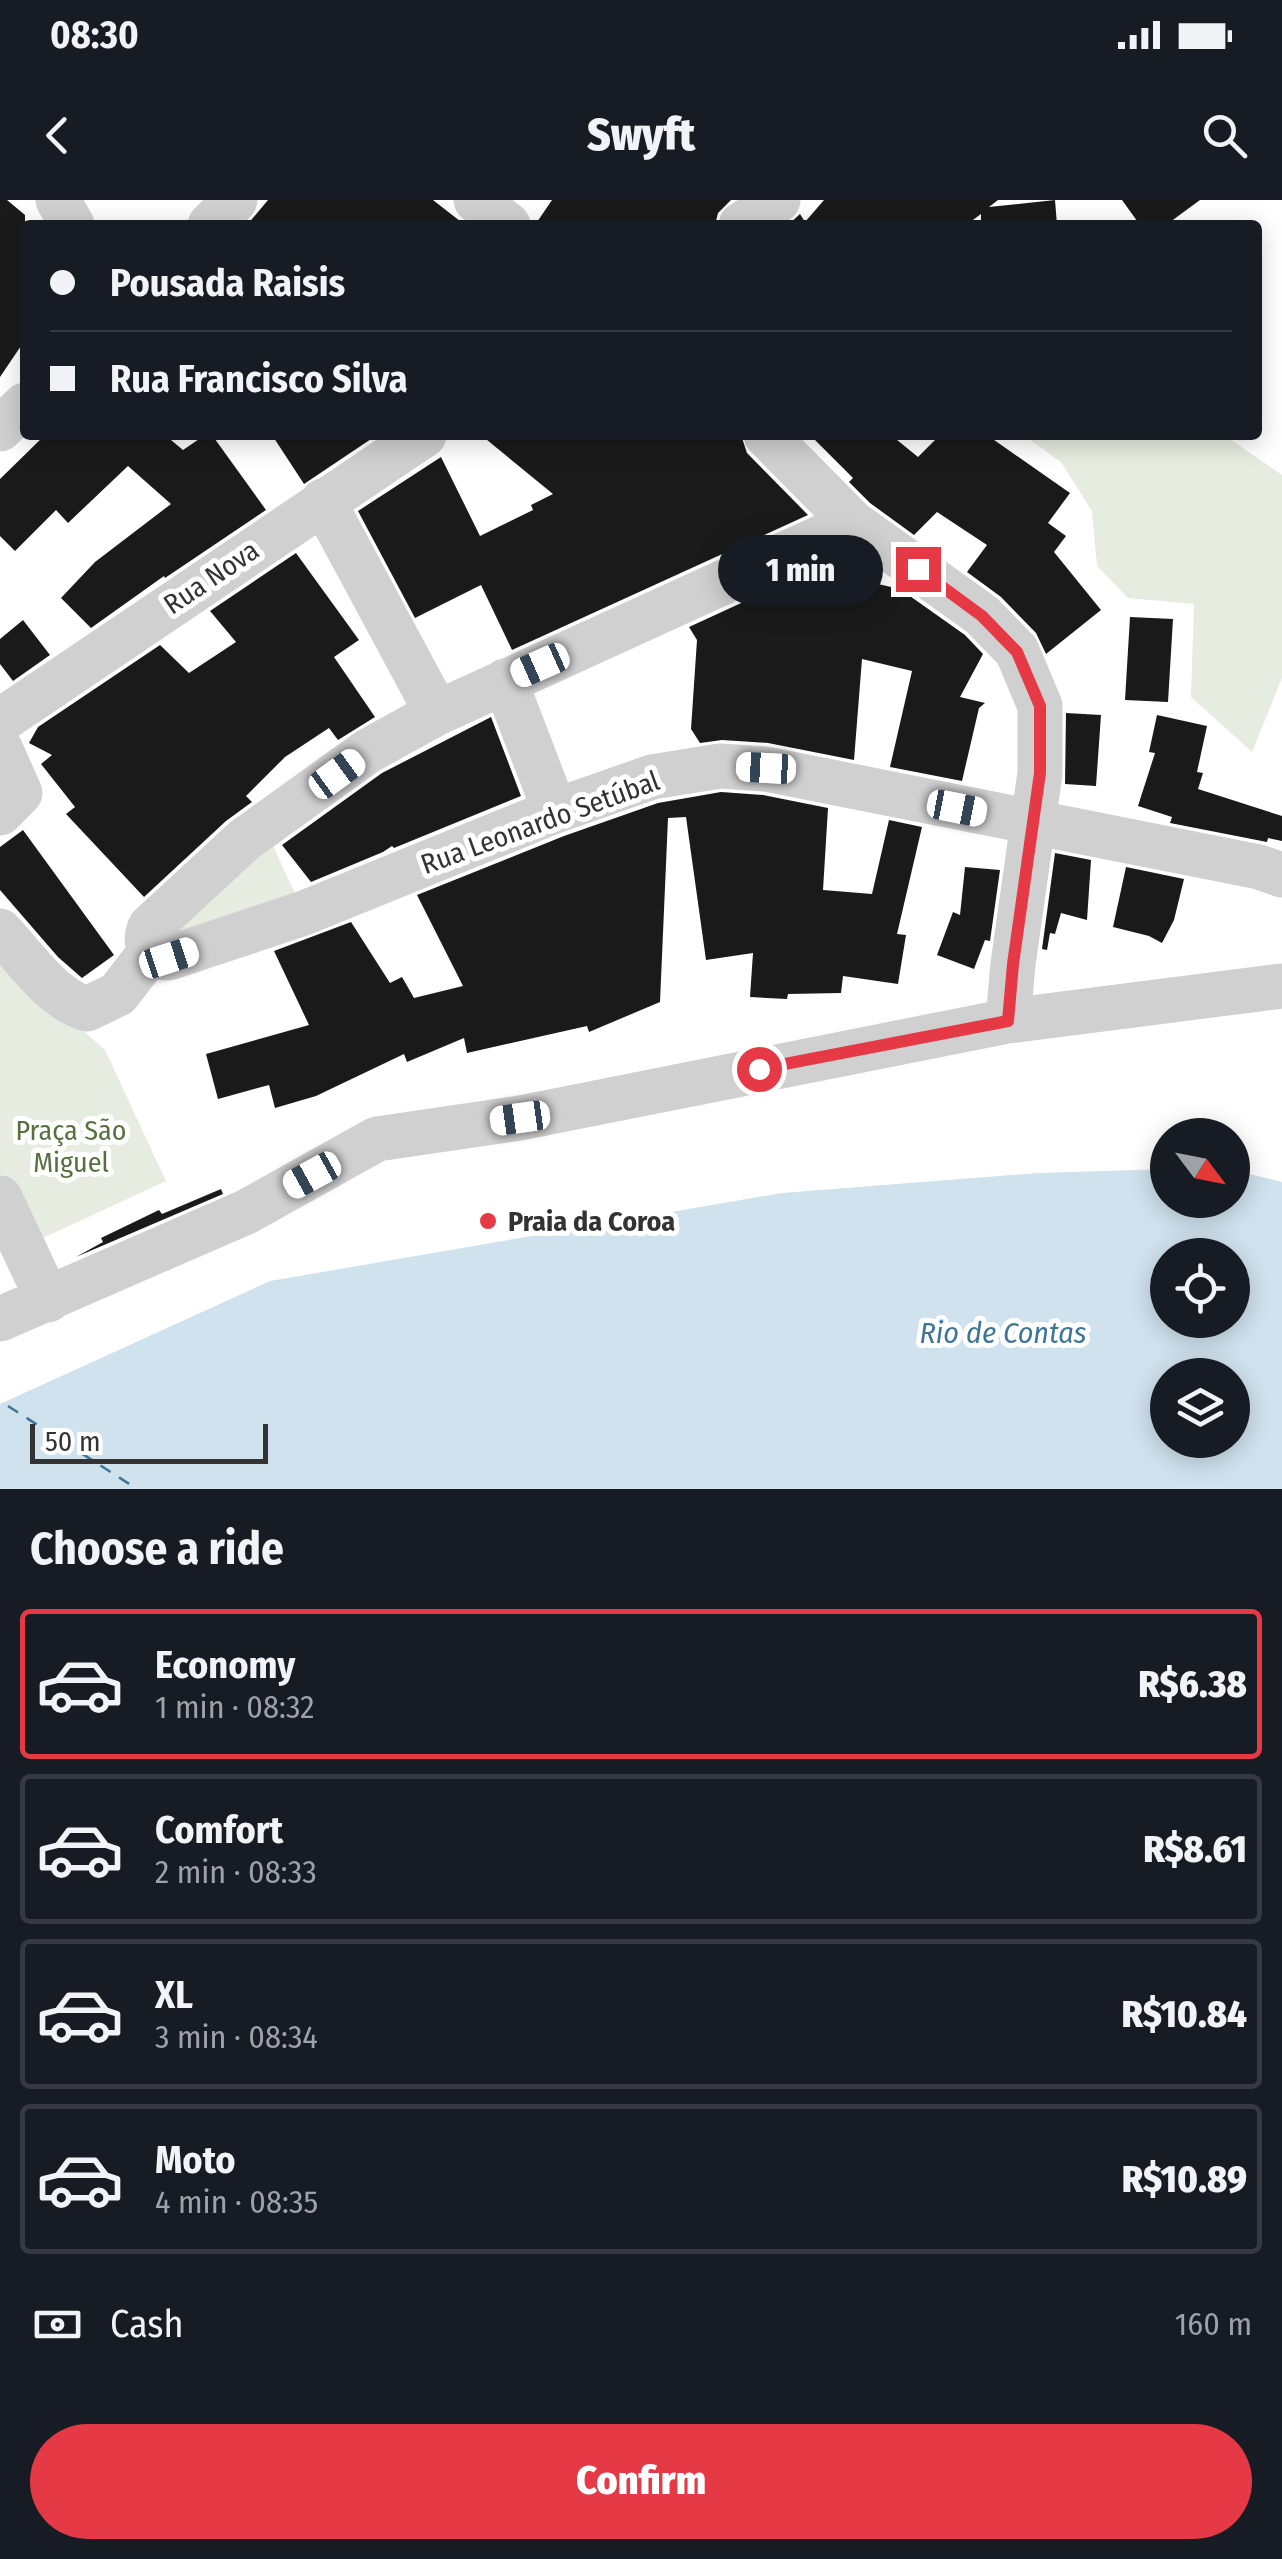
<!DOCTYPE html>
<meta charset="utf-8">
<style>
body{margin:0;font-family:"Fira Sans Condensed",sans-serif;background:#242831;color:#f1f3f6;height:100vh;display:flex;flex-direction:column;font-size:38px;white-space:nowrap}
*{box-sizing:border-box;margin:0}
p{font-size:32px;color:#9ea1a6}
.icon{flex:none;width:55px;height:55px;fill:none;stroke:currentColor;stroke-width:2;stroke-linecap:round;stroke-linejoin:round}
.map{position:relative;height:1289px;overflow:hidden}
.sheet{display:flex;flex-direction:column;background:#171b24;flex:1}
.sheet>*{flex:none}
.hud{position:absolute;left:20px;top:20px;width:1242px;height:220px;border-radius:10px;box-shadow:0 5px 25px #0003;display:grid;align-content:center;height:220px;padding:0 30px;background:#171b24}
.needle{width:65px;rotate:122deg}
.fabs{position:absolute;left:1150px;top:918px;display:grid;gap:20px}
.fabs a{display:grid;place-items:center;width:100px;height:100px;border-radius:50%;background:#171b24;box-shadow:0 5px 25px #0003;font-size:50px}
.scale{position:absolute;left:30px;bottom:25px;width:238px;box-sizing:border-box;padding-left:10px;border:5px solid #333;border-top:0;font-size:28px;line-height:35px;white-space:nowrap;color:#333;-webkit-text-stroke:8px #fff;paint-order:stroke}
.end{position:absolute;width:45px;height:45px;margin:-22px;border:12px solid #e63946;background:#fff;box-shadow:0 0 0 5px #fff}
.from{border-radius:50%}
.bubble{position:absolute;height:70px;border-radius:35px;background:#171b24;box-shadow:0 5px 25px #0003;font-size:32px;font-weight:800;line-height:70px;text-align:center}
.car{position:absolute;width:30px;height:60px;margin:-30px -15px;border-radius:12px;box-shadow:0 0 8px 2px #0007;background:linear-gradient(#fff 24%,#345 0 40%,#fff 0 76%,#345 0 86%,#fff 0)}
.hud b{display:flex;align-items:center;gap:35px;height:95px;font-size:38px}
.hud b+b{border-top:2px solid #363941}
.hud i{width:25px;height:25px;background:#f1f3f6}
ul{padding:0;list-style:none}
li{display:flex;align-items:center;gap:30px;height:150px;margin:0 20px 15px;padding:0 10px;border:5px solid #363941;border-radius:10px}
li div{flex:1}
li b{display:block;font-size:38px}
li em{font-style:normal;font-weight:800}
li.on{border-color:#e63946}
li>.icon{width:90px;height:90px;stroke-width:1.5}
h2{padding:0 30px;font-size:45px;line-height:120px}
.pay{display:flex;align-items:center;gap:25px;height:110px;padding:0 30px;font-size:38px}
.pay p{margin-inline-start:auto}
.button{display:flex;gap:20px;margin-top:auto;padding:20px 30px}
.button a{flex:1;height:115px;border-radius:60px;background:#e63946;color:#fff;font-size:40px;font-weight:800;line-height:115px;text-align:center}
.status{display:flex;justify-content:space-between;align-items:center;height:70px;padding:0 50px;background:#171b24;direction:ltr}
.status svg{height:28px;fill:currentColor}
header{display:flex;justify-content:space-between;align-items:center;height:130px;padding:0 30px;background:#171b24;font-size:45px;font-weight:800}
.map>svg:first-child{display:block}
</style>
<div class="status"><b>08:30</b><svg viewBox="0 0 49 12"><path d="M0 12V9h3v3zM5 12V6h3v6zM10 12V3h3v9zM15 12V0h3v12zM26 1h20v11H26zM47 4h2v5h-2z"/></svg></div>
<header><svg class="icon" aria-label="back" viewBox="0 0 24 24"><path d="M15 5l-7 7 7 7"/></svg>Swyft<svg class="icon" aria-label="search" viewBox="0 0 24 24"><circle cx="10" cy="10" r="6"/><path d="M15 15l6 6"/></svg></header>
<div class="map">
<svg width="1282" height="1289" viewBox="0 0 1282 1289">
<rect width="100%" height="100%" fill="#fff"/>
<path fill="#e6ecdf" d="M1023 235H1224L1282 275V478L1252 552 1191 497 1194 404 1128 398 1097 366 1092 311 1061 262Z
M271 641 296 696 175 736 180 716Z
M0 756 105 850 166 981 30 1044 0 980Z"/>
<path fill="#cfe2ee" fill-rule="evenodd" d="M1167 969 1168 1000H1232L1233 970 1282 982V1289H0V1204L270 1081 782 993 1038 973ZM1168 1055H1232V1120H1168ZM1168 1175H1232V1240H1168Z"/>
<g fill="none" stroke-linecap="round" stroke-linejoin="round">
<path stroke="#3f7597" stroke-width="2.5" stroke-dasharray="12 10" stroke-linecap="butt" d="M8 1206 137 1289"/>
</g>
<path fill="#1a1a1a" d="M0 0H7L25 15V140L0 177Z
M268 0H433L465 25H247Z
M552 0H731L718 13 715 25H535Z
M824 0H998L989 7 1055 0 1057 25H981V14L966 25H788L800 14 805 22Z
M1122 0H1200L1166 25H1140Z
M45 235H165L183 250 205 235H212L266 310 165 378 164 376 91 428 61 398 95 362 171 304 128 266 68 323 56 310 15 351 0 336V279Z
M272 235H377L304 284Z
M481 235H741L747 253 808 315 512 450 481 385 415 418 358 311 441 257 480 336 533 310 531 305 553 294Z
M810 235H891L918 257 940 235H987L1070 293 1048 323 1066 336 1054 352 1101 410 1046 454 1036 433 1001 397 967 372 987 345 937 312 914 335 870 303 849 282 853 278Z
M296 353 359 440 334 457 375 517 338 540 329 528 285 557 246 596 252 602 226 621 144 697 66 614 75 607 41 564 52 555 29 543 38 527 160 445 189 473 236 442 210 411Z
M850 353 878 373 869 382 900 389 965 435 983 454 960 497 985 503 979 508 962 581 890 567 912 471 862 459 854 560 768 543 722 540 700 543 691 529 697 440 689 427Z
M1130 417 1173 419 1168 502 1125 500Z
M23 420 50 455 13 481 0 464V439Z
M1066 513 1101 515 1096 586 1065 584Z
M1157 515 1207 526 1197 572 1203 573 1198 589 1282 616V641L1268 638 1267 642 1170 623 1172 617 1138 606 1155 553 1149 552Z
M491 517 521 596 394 648 392 646 383 652 311 682 282 645 382 573Z
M721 592 763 595 828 608 823 690 872 694 889 620 922 627 897 734 906 735 898 784 843 776 841 793 788 794 787 799 750 797 753 753 706 760 686 617 668 618 660 802 589 832 587 826 467 853 464 838 407 862 404 854 316 896 275 908 269 885 218 899 206 854 309 825 274 751 351 722 390 783 402 777 414 798 463 786 417 695 564 636 658 603Z
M23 630 114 755 82 778 58 757 0 690V647Z
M1055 653 1091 660 1087 720 1061 713 1055 734 1050 733 1047 750 1042 749Z
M965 667 1000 670 990 741 985 740 974 769 937 755 953 712 960 715Z
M1126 667 1184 679 1174 720 1162 743 1149 736 1113 727Z
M221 989 223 994 76 1057 103 1042 101 1038 159 1010 162 1014Z"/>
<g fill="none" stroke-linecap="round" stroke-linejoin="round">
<path stroke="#d0d0d0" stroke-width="45" d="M58 0 72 25
M476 0 508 25
M210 25 235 0
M741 25 778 0
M0 229 25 205
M766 235 853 323 982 415 1017 451 1040 506V573L1013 764 1008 821
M323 301 437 513
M853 323 437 513 368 551 244 640 150 727C143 742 149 758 169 758L304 713 555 611 652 577 720 566 766 569 1259 667 1282 675
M505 481 555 611
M0 521 424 235
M0 548 20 593 0 613
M0 731C25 757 51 798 87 809L118 794 151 751
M0 998 48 1100
M0 1119 246 1012 377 939 520 918 1008 821 1282 786"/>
</g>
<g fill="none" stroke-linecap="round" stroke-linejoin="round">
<path stroke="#e63946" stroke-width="12" d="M759 869 1008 821 1013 764 1040 573V506L1017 452 982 416 918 369"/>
</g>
<circle fill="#e63946" stroke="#fff" stroke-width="4" cx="488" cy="1021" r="10"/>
<g text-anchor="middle" stroke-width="10" stroke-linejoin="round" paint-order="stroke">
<g font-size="28" fill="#333" stroke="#fff">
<text transform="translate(211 377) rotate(-34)" y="10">Rua Nova</text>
<text transform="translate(540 622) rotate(-20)" y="10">Rua Leonardo Setúbal</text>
</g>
<g font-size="28" fill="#56703f" stroke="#fff">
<text x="71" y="940">Praça São<tspan x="71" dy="32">Miguel</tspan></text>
</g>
<g font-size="28" font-weight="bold" fill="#333" stroke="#fff" text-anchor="start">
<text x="508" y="1031">Praia da Coroa</text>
</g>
<g font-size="30" font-style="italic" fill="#3f7597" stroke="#fff">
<text x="1003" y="1143">Rio de Contas</text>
</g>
</g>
</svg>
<div class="fabs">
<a><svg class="needle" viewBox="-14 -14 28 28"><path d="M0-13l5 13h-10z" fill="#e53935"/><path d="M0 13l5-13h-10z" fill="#9ea1a6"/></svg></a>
<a><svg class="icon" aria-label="locate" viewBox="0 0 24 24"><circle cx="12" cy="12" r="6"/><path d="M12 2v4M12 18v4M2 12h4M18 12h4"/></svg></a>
<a><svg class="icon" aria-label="layers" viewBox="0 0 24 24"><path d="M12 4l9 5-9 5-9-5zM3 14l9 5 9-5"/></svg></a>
</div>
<div class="scale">50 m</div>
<i class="end from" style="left:759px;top:869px"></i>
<i class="end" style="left:918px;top:369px"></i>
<div class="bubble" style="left:718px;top:335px;width:165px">1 min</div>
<i class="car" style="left:540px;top:465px;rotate:246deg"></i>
<i class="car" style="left:766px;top:568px;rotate:273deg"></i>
<i class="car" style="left:337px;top:574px;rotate:54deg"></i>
<i class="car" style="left:957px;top:608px;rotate:101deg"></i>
<i class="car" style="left:169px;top:758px;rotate:72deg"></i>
<i class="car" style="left:520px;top:918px;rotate:262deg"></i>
<i class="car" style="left:312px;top:975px;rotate:241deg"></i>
<div class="hud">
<b><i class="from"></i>Pousada Raisis</b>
<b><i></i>Rua Francisco Silva</b>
</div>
</div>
<section class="sheet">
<h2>Choose a ride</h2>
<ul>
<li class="on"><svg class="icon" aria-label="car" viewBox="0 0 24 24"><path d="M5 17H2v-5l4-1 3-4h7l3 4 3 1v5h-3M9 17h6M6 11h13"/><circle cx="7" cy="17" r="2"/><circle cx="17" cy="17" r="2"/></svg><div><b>Economy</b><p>1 min · 08:32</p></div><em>R$6.38</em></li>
<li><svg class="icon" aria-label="car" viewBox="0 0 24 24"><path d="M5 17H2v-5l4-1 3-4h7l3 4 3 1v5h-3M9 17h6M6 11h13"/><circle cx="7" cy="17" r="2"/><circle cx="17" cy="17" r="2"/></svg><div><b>Comfort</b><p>2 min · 08:33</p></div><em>R$8.61</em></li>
<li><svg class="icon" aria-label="car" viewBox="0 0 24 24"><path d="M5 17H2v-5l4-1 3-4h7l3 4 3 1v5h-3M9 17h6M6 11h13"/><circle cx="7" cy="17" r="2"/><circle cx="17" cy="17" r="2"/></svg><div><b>XL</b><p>3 min · 08:34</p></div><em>R$10.84</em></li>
<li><svg class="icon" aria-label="car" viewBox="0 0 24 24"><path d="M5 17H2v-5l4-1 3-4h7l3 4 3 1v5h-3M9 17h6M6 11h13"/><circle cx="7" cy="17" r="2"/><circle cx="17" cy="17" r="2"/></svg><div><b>Moto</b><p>4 min · 08:35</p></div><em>R$10.89</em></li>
</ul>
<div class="pay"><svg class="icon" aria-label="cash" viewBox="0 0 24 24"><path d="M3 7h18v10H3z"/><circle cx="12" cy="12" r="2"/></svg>Cash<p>160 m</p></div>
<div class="button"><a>Confirm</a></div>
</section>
